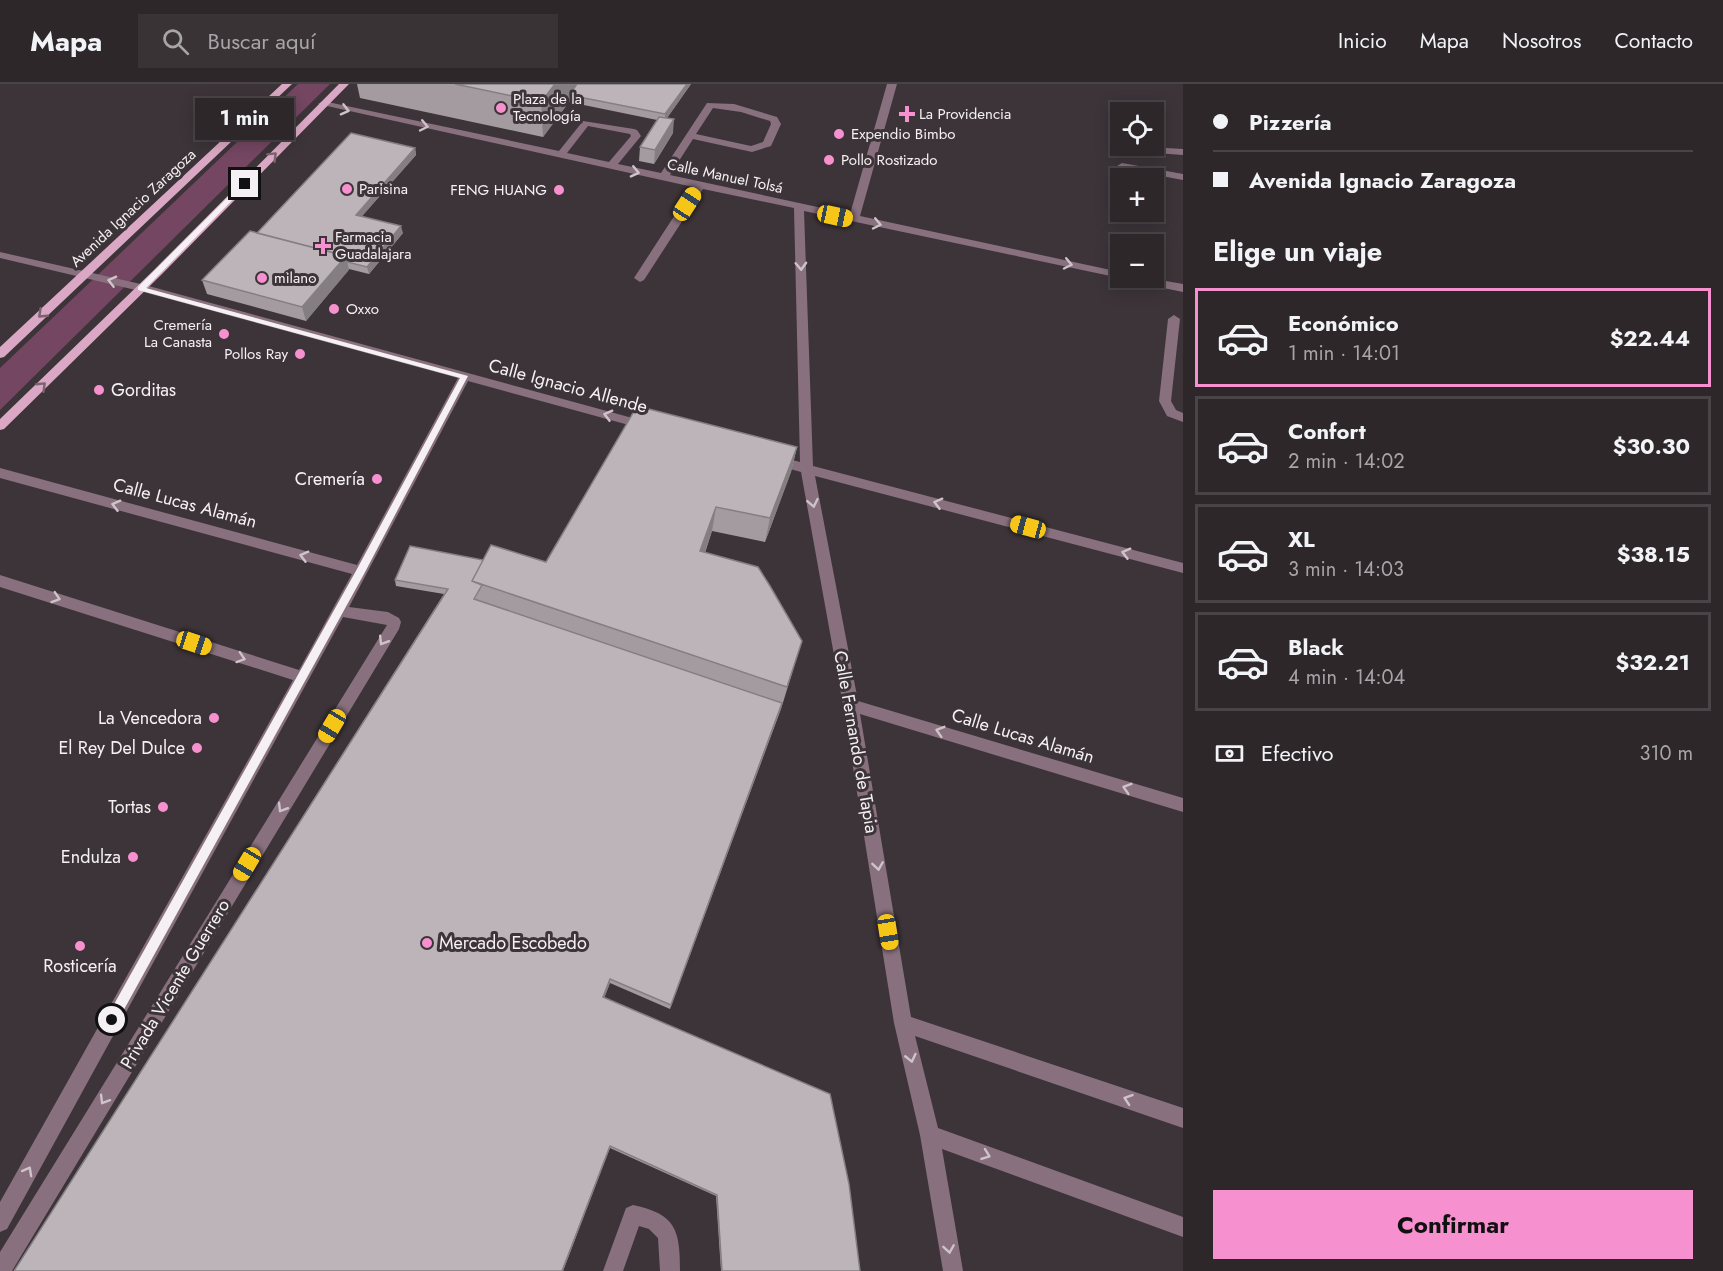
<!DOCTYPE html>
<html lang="es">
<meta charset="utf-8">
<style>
body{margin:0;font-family:Jost,sans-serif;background:#393336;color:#f1f3f6;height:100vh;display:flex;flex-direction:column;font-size:22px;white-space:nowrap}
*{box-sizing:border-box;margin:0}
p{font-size:20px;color:#a7a5a8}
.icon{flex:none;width:33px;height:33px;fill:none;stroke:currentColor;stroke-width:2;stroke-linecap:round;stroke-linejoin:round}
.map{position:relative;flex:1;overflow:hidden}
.drawer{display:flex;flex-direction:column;background:#2d272a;width:540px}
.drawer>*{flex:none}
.top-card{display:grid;align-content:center;height:132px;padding:0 30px;background:#2d272a}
.fabs{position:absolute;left:1110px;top:18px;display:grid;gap:12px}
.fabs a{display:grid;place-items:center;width:54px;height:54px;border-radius:0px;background:#2d272a;box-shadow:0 3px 15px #0003,0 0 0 2px #484447;font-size:30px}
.end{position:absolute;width:27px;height:27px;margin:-14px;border:8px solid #f5f0f3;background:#111;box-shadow:0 0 0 3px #111}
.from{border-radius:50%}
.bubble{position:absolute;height:42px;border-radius:0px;background:#2d272a;box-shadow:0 3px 15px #0003,0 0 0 2px #484447;font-size:20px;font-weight:700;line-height:42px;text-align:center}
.car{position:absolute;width:18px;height:36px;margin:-18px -9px;border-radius:8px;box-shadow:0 0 4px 2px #0007;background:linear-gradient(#f5c518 24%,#345 0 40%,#f5c518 0 76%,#345 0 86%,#f5c518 0)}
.top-card b{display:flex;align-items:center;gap:21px;height:57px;font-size:22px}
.top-card b+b{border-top:2px solid #484447}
.top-card i{width:15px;height:15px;background:#f1f3f6}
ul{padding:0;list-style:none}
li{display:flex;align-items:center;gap:18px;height:99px;margin:0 12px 9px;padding:0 18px;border:3px solid #484447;border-radius:0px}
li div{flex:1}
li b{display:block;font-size:22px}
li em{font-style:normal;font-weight:700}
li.current{border-color:#f790ce}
li>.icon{width:54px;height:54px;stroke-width:1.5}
h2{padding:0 30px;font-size:27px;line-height:72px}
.pay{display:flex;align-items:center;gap:15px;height:66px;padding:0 30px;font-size:22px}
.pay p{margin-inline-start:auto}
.cta{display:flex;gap:12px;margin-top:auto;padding:12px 30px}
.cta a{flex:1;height:69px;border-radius:0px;background:#f790ce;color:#111;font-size:24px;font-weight:700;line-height:69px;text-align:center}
header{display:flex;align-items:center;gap:36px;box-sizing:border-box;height:84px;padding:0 30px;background:#2d272a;border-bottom:2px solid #484447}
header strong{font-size:28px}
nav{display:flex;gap:33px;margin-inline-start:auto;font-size:21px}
.search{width:420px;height:54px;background:#393336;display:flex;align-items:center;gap:15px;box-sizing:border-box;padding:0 21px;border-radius:0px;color:#a7a5a8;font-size:22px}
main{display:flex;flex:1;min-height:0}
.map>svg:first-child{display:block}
</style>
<header>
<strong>Mapa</strong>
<div class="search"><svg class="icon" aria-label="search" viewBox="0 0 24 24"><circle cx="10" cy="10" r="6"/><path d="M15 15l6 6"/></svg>Buscar aquí</div>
<nav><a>Inicio</a><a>Mapa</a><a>Nosotros</a><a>Contacto</a></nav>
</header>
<main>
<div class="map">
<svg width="1183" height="1187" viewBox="0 0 1183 1187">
<rect width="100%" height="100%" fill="#3c3438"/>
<path fill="#744661" d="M298 0H330L0 326V284Z"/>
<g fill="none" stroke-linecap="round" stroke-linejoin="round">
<path fill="#88707e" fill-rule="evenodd" d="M887 0H897L860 132 1120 188V194H1124H1120L804 127 813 382 1183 479V489L815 392 858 617 1183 714V728L860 630 911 933 1183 1024V1044L915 952 938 1044 1183 1133V1153L942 1065 963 1187H943L920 1051 894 939 843 621 801 388 769 379 768 376 774 371 800 378 794 124 703 105 644 196 640 198 634 194 693 103 318 20 323 17 559 67 583 37 634 45 637 46 641 52 618 80 661 89 707 19 734 20 777 33 781 40 771 62 752 68 693 55 670 91 850 130ZM713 24 741 28 770 37 771 40 763 58 751 62 696 50ZM588 42 630 50 631 52 609 78 567 69Z
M1133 62 1183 65V71L1129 67 1128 65Z
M1122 79 1183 90V96L1118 84 1117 82Z
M0 168 145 201 647 338 653 342 647 346 468 297 349 523 388 528 399 534 401 538 399 545 12 1187H0V1168L387 541 343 533 7 1145 0 1148V1118L293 596 0 503V491L299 586 352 490 0 394V384L357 481 458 294 140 207 0 174Z
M1128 194H1149L1183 200V208L1134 198Z
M1174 231 1180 235 1171 317 1176 326 1183 329V338L1167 332 1159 317 1168 235Z
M633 1121C676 1130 680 1146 680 1187H660L658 1154 649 1145 639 1142 623 1187H603L626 1124Z"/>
<path fill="#daa8c4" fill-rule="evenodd" d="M282 0H292L4 273 0 274V263Z
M339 0H349L162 190 4 345 0 346V335L154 186Z"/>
</g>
<path fill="#a39b9f" d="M357 0H691L667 34 673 49 654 80 639 77 640 63 657 36 569 18 543 53 360 14Z
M415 64 416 71 362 132 403 149 369 190 349 185 306 237 207 210 202 196 257 149Z
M797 363 791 388 765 458 712 447 705 469 802 557 781 625 670 925 610 899 604 914 860 1187H721L716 1112 610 1064 563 1187H14L444 510 396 502 395 496 483 476 546 478Z"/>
<path fill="#847e82" d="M555 0H583L569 11V18L543 53 541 18Z
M687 0H691L665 37V30Z
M674 35 673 49 654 80 655 66Z
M415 64 416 71 357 138 356 131Z
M401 142 403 149 369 190 367 183Z
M346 172 349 186 306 237 302 223Z
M797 363 791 388 765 458 770 434Z
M716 423 712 447 697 491 700 467Z
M610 895V899L603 917V913Z
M610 1062 563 1187H562Z"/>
<path fill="#bdb4b9" stroke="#847e82" stroke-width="1.5" d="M455 0H555L541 18Z
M577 0H687L665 30 569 11Z
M659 33 674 35 655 66 640 63Z
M351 49 415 64 356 131 401 142 367 183 347 178 346 172 257 149Z
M250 147 346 172 302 223 202 196Z
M637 322 797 363 770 434 716 423 700 467 758 483 770 502 802 557 787 603 472 497 491 461 546 478Z
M410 462 483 476 472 497 482 501 474 515 782 619 671 921 610 895 603 913 830 1010 849 1100 860 1187H722L717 1111 610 1062 562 1187H14L448 505 395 496Z"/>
<defs><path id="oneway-chevron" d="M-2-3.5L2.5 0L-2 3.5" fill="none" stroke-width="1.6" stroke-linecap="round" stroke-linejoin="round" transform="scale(1.5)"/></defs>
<g stroke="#cfc3ca">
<use href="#oneway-chevron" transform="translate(345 26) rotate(14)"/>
<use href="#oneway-chevron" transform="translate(424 42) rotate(12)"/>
<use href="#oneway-chevron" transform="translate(635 88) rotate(13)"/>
<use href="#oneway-chevron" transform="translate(877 140) rotate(12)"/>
<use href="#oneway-chevron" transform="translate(1068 180) rotate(12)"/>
<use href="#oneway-chevron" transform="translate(801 182) rotate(88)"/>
<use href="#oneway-chevron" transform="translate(112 197) rotate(-166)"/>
<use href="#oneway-chevron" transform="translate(608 331) rotate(-165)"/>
<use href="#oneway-chevron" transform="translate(813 419) rotate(79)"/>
<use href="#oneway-chevron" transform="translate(938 419) rotate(-165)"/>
<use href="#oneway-chevron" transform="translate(116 421) rotate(-165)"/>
<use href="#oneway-chevron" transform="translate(1126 469) rotate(-165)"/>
<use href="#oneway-chevron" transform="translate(304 472) rotate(-165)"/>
<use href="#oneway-chevron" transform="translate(56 514) rotate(18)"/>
<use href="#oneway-chevron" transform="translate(383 557) rotate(122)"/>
<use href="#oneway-chevron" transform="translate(241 574) rotate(18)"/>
<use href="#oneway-chevron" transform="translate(940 647) rotate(-163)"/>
<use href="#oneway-chevron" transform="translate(1127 704) rotate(-163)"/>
<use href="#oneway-chevron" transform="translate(282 724) rotate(121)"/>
<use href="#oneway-chevron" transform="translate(878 782) rotate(81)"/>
<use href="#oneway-chevron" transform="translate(911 974) rotate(77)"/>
<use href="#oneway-chevron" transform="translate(1128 1015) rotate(-161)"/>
<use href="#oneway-chevron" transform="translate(104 1016) rotate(121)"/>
<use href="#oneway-chevron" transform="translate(986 1071) rotate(20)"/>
<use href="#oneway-chevron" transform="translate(28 1087) rotate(-61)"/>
<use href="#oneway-chevron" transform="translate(949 1165) rotate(81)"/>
</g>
<g stroke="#7b6270">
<use href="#oneway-chevron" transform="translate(273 72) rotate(-45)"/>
<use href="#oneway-chevron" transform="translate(42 230) rotate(137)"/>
<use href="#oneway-chevron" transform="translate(42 302) rotate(-44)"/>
</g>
<path fill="#f5f0f3" d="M243 98 248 100 146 204 468 292 364 490 116 940 112 941 108 940V931L357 485 460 294 138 206V203Z"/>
<g fill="#f790ce" stroke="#3c3438" stroke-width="2">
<circle cx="501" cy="24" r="6"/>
<path d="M904 21h6v6h6v6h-6v6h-6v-6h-6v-6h6z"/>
<circle cx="839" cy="50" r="6"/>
<circle cx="829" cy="76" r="6"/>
<circle cx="347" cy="105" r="6"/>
<circle cx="559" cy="106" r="6"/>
<path d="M320 153h6v6h6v6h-6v6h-6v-6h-6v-6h6z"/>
<circle cx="262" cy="194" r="6"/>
<circle cx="334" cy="225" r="6"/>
<circle cx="224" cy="250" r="6"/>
<circle cx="300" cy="270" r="6"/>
<circle cx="99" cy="306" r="6"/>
<circle cx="377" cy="395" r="6"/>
<circle cx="214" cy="634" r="6"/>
<circle cx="197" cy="664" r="6"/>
<circle cx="163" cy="723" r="6"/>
<circle cx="133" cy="773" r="6"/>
<circle cx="427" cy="859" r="6"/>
<circle cx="80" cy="862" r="6"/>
</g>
<g text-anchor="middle" stroke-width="6" stroke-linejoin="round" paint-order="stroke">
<g font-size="15" fill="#f5f0f3" stroke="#3c3438" text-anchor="start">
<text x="513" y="20">Plaza de la<tspan x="513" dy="17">Tecnología</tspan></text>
<text x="919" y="35">La Providencia</text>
<text x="851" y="55">Expendio Bimbo</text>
<text x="841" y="81">Pollo Rostizado</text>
<text x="359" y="110">Parisina</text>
<text x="547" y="111" text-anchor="end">FENG HUANG</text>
<text x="335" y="158">Farmacia<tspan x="335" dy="17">Guadalajara</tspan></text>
<text x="274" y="199">milano</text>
<text x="346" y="230">Oxxo</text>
<text x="212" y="246" text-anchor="end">Cremería<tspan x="212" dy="17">La Canasta</tspan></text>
<text x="288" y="275" text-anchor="end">Pollos Ray</text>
</g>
<g font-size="15" fill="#f5f0f3" stroke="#3c3438">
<text transform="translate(725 92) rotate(12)" y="5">Calle Manuel Tolsá</text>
<text transform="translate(133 124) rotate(-43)" y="5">Avenida Ignacio Zaragoza</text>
</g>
<g font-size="18" fill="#f5f0f3" stroke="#3c3438">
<text transform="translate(568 302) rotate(15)" y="6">Calle Ignacio Allende</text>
<text transform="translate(185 419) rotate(15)" y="6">Calle Lucas Alamán</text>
<text transform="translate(1023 652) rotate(17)" y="6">Calle Lucas Alamán</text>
<text transform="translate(856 658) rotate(80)" y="6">Calle Fernando de Tapia</text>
<text transform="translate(175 900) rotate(-59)" y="6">Privada Vicente Guerrero</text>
</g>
<g font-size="18" fill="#f5f0f3" stroke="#3c3438" text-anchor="end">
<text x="111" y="312" text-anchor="start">Gorditas</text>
<text x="365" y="401">Cremería</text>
<text x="202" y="640">La Vencedora</text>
<text x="185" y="670">El Rey Del Dulce</text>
<text x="151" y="729">Tortas</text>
<text x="121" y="779">Endulza</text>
<text x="439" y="865" text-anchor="start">Mercado Escobedo</text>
<text x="80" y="888" text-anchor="middle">Rosticería</text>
</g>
</g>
</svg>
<div class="fabs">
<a><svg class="icon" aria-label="locate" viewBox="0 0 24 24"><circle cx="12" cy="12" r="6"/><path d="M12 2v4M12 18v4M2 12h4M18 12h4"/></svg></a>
<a>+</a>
<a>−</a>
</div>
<i class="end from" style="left:112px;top:936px"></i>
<i class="end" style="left:245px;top:100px"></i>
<div class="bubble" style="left:195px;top:14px;width:99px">1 min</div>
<i class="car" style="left:687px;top:120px;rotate:33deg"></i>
<i class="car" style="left:835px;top:132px;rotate:102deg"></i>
<i class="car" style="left:1028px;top:443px;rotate:285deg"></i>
<i class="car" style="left:194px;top:559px;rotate:108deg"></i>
<i class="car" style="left:332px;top:642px;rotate:211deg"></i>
<i class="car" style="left:247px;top:780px;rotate:211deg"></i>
<i class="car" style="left:888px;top:848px;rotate:171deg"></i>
</div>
<section class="drawer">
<div class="top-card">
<b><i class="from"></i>Pizzería</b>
<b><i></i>Avenida Ignacio Zaragoza</b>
</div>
<h2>Elige un viaje</h2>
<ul>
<li class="current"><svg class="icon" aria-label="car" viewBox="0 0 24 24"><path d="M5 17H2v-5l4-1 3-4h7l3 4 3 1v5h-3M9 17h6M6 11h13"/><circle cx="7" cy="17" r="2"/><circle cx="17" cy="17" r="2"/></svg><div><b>Económico</b><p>1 min · 14:01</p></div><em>$22.44</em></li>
<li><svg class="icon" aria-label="car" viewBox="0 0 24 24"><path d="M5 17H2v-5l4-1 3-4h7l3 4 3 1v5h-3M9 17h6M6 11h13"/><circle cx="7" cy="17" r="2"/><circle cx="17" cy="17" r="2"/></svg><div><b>Confort</b><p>2 min · 14:02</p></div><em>$30.30</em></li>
<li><svg class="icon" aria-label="car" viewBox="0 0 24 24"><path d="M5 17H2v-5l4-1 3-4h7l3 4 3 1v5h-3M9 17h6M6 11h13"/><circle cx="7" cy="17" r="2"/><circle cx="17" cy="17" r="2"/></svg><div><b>XL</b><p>3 min · 14:03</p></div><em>$38.15</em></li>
<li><svg class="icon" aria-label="car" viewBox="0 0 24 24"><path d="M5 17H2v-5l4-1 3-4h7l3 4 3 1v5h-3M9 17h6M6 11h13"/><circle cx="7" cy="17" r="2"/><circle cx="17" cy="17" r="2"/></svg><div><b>Black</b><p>4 min · 14:04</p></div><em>$32.21</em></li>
</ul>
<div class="pay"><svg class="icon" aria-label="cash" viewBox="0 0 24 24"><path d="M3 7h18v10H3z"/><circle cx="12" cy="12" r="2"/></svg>Efectivo<p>310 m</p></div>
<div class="cta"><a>Confirmar</a></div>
</section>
</main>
